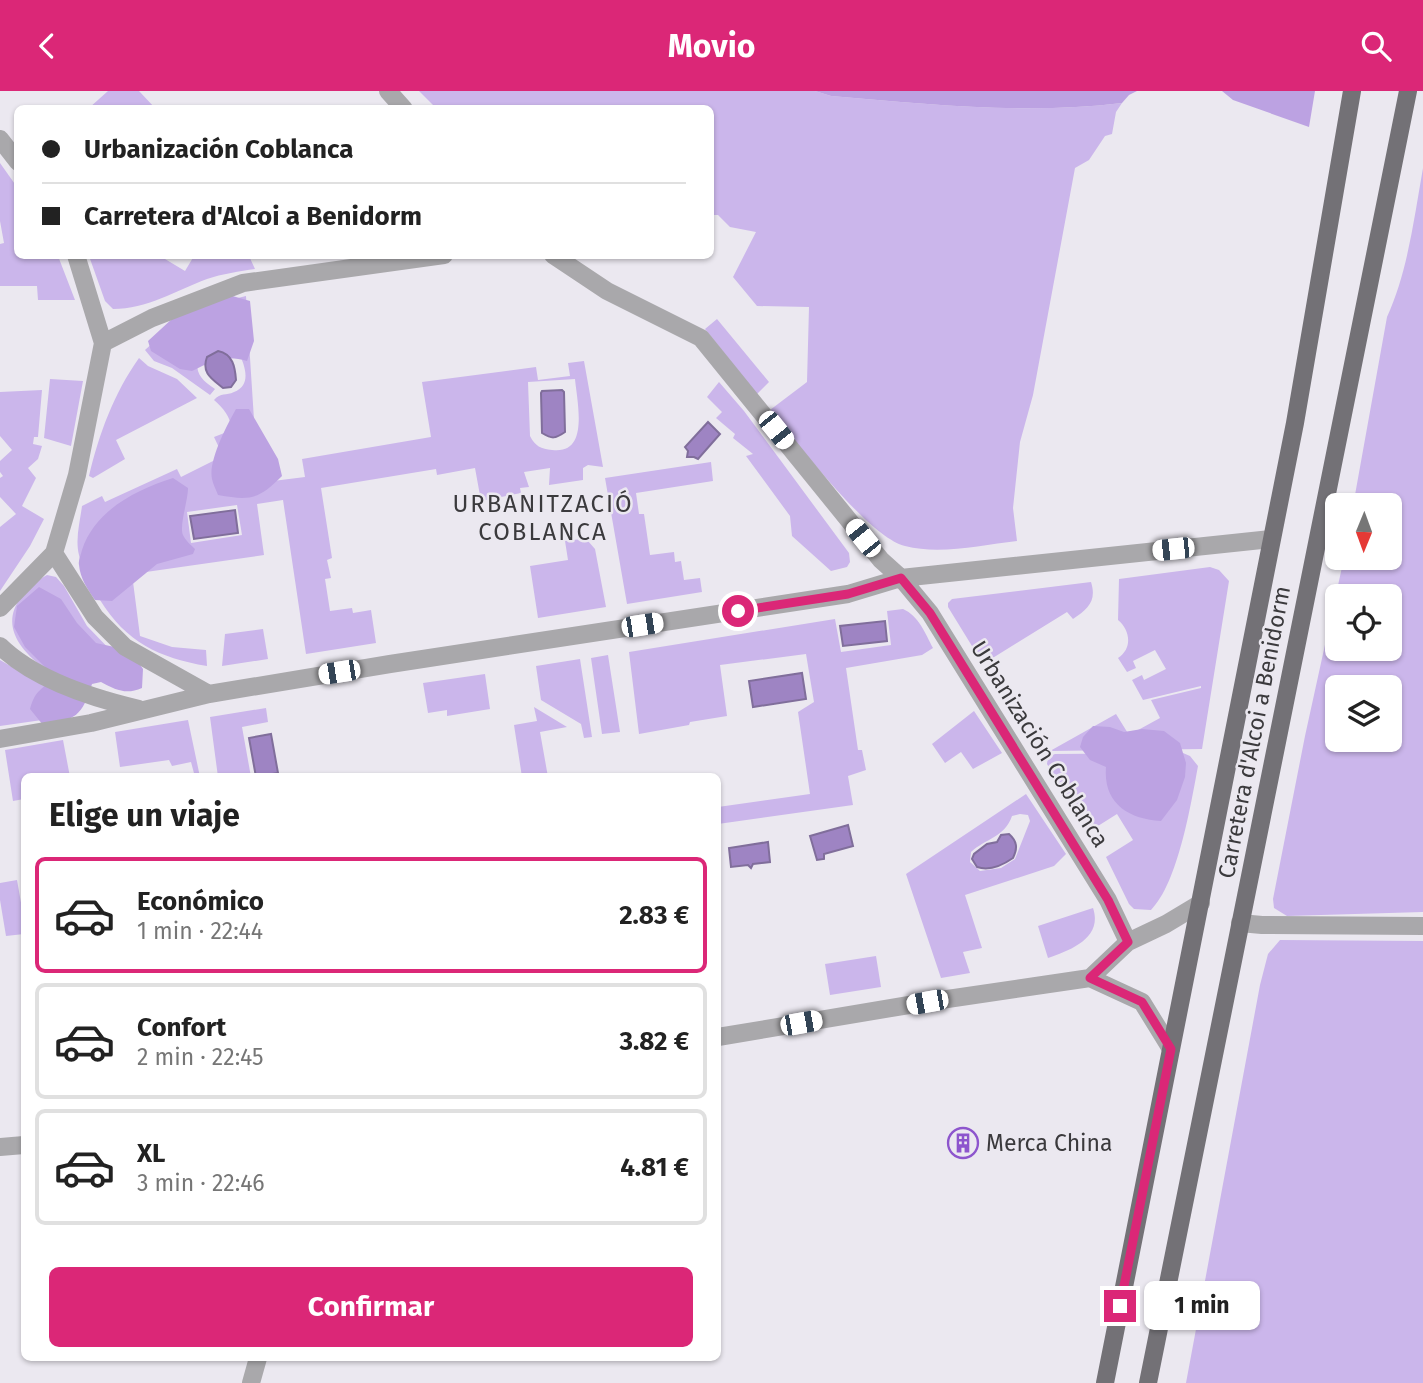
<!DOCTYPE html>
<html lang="es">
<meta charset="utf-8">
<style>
body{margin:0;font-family:"Fira Sans",sans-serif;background:#f6f6f6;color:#222;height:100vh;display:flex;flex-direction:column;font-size:26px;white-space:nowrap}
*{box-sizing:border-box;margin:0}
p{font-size:23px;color:#767676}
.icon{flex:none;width:38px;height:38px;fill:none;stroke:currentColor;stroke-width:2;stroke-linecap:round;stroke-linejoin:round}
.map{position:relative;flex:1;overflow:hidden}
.panel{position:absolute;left:21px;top:682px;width:700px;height:588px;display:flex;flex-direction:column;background:#fff;border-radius:10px;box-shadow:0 2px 5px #0004}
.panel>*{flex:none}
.top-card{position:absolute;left:14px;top:14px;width:700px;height:154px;border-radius:10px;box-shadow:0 2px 5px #0004;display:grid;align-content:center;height:154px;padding:0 28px;background:#fff}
.needle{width:46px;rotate:181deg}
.fabs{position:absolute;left:1325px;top:402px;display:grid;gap:14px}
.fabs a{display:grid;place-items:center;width:77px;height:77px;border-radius:10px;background:#fff;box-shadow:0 2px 5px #0004;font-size:35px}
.end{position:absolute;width:32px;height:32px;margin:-16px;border:9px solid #db2777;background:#fff;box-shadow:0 0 0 4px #fff}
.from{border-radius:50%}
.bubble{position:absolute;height:49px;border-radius:10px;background:#fff;box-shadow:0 2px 5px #0004;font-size:23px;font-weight:700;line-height:49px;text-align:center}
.car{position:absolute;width:21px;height:42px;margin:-21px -10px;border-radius:9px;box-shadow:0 0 5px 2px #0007;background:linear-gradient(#fff 24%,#345 0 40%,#fff 0 76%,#345 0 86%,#fff 0)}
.top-card b{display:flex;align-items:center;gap:24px;height:66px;font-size:26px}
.top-card b+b{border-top:2px solid #e0e0e0}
.top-card i{width:18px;height:18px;background:#222}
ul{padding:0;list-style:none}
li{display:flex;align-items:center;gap:21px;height:116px;margin:0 14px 10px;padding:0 14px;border:4px solid #e0e0e0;border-radius:10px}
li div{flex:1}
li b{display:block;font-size:26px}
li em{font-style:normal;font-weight:700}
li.active{border-color:#db2777}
li>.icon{width:63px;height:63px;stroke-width:1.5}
h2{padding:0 28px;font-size:32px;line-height:84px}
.action{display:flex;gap:14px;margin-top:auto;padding:14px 28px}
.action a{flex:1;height:80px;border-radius:10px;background:#db2777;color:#fff;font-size:28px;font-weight:700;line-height:80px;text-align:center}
header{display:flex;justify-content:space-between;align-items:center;height:91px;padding:0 28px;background:#db2777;color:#fff;font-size:32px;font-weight:700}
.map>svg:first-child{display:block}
</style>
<header><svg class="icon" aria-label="back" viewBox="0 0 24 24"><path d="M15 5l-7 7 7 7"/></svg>Movio<svg class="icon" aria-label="search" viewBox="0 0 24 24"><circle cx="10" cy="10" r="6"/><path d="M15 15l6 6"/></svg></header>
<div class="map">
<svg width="1423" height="1292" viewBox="0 0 1423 1292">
<rect width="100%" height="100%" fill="#ebe8f0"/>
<path fill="#cbb6eb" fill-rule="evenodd" d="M108 0H139L155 17H89Z
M419 0H815L831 5C927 13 1026 24 1122 12L1116 21 1112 43 1105 45 1089 69 1075 77 1033 304 1020 351 1013 417 1017 450C981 454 940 464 905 455 868 446 797 351 770 319L807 291 809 216 757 215 733 186 756 141 730 136 718 124H711L710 18 436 17Z
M0 72 17 96 18 164 58 165 75 209H38L37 195H0V153L4 152 0 130Z
M1423 77V821L1287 825 1274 817 1273 808 1305 645 1344 467H1390V415H1353L1387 226C1408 180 1414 127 1423 77ZM1337 506H1390V558H1337ZM1337 597H1390V649H1337Z
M89 165H160L185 180 194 165H249L255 178C240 180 222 183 207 188 175 200 147 218 113 218L105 210Z
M246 205 255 344 273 390 305 386 302 368 431 346 422 291 536 276 538 289 570 285 568 272 584 270 603 376 588 374 583 377V389L549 394 550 377 524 381 529 396 520 397 521 402 481 410 475 377 437 384 436 378 321 397 332 467 327 469 331 487 325 488 330 520 352 517 353 522 371 519 376 552 306 563 283 409 257 413 264 464 132 483 140 545 172 556 206 559 207 575C159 567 126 551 100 509 91 495 82 480 79 464 75 448 80 431 82 415L102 405 105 411 177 378 181 386 223 365 214 346 232 339C230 325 224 318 214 309 221 301 226 305 234 301 252 294 245 275 239 262L197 268C196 284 202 289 215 298L210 304 172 277 154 270 145 259C173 234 208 214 246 205ZM575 288C577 311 590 364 552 359 541 358 535 355 530 345L528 291ZM237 414 242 444 191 452 187 421Z
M717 228 769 291 757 303 705 238Z
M139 267 148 275 177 288 197 307 116 349 125 368 93 387 89 385C99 343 114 302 139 267Z
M50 288 83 290 71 355 44 347Z
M719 291 744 320 849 462 850 471 847 476 831 480 792 445 790 425 746 365 753 363 733 347 735 343 716 327 722 321 707 306Z
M42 299 38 346H34L33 353 42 355 38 368 28 377 36 387 22 415 44 428 30 455 0 500V436L16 423 0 406V387L3 385 0 381V370L12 359 0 345V301Z
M711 371 713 390 636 402 639 423H644L650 464 674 461 675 471 681 470 684 489 700 487 702 501 627 513 605 387Z
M581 448 588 450 595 458 606 516 538 527 530 475 568 469 565 450Z
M1210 476 1219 479 1229 490 1202 658 1050 660 1116 623 1129 644 1160 627 1151 609 1201 597V595L1143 609 1132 589 1142 584 1144 589 1166 578 1155 559 1133 570 1136 577 1127 581 1118 567C1133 557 1130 539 1118 529L1119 488Z
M47 484 56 486 64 495 87 535 118 567 45 578C20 559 0 535 21 506 29 497 36 490 47 484Z
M1091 491C1097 510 1088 518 1073 528L1067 521 983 573 948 516V512L952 508Z
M903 518C919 525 925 542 933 557L922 564 846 577 858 659H862L866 679 848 685 853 714 718 733V716L810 703 798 621 814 611 806 563 720 574 727 625 690 631 689 634 639 643 629 561 835 528 841 561 891 554 887 520Z
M263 538 268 568 222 575 225 543Z
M608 564 620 641 602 643 591 567Z
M580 568 592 646 584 647 581 633 541 609 536 575Z
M0 569 57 602 63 626 0 635Z
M485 583 490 618 447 625V619L428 622 423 592Z
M534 616 567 636 540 641 548 686H522L514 634 537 630Z
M266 617 268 631 242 636 251 686H218L210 626Z
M974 620 1002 662 973 678 961 661 945 672 932 653Z
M188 629 200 686H195L191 671 172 675 169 669 120 676 115 641Z
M63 649 70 686H24V708L13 710 5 659Z
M1183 662 1190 665 1198 675C1191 713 1178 792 1151 819L1134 818 1129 813 1106 766 1133 749 1117 723 1090 740C1083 730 1079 717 1070 710L1047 673 1048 666 1055 663Z
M1026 703 1066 763 1054 775 965 804 982 857 963 861 970 882 941 887 906 783ZM1020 723 1028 724 1030 730 1015 768 1001 777 980 780 970 771 971 761C985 748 1005 746 1012 725Z
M17 789 23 823H24V843L6 845 0 809V792Z
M1093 817C1103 847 1071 859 1048 867L1038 835Z
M1280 849 1423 850V1292H1186L1260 894 1268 863Z
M876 865 881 896 830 904 825 873Z"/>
<path fill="#bca2e2" d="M815 0H1137L1129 4 1122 12C1026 24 927 13 831 5Z
M1222 0H1315L1309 36 1233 9Z
M229 204 250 210 254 250 247 270C225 263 212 270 192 280L180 278 151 260 148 250 173 227Z
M236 318H249L278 368 282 385C259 408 251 410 218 404 216 399 213 393 212 388 208 370 227 334 236 318Z
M173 387 188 397C188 410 179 435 183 444 185 449 191 454 195 458L193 463 157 473 112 510 95 509C88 499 80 487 79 474 78 469 81 464 82 459 95 419 136 399 173 387Z
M39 496 61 508 77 532 96 552 119 557 136 568 143 578 142 597C126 604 116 599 101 591L92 593C82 625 76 629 43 634L30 618C36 596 43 601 53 584L25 556 14 536 17 515Z
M1093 635 1110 636 1124 641 1142 638 1164 640 1180 652 1186 672 1185 686 1177 709 1161 730C1128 728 1103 712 1106 676L1090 669 1080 656 1083 646Z"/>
<path fill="#9e84c3" stroke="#806e9b" stroke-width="2" d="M218 260C233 263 235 276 236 289L231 296 223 297C212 288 201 282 207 266Z
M562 299 564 301 565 341C555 348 552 348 542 342L541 302 542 300Z
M708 331 720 343 698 368 694 366H687L688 360 685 356Z
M235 419 238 442 194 448 190 425Z
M885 530 887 550 843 555 840 535Z
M802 582 806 608 753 616 749 590Z
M271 643 278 682 256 686 249 647Z
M848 734 853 755 824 763V768L817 769 810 745Z
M1009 743C1017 750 1018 757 1013 767 1003 774 989 780 977 776L972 768 974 763 987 753 997 751 1001 744Z
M768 751 770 771 753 773 751 777 748 774 731 776 729 757Z"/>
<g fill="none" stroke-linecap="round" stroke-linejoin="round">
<path stroke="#a9a8ab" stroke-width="18" d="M388 0 404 18
M0 48 18 71
M76 164 103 252
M553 164 607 200 701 247 881 469 901 487 930 522 1108 809 1128 851
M54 462 95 526 125 556 209 603
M0 517 54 462 77 384 103 252 152 227 243 192 444 164
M0 555C35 589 92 607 139 618
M0 648 91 632 209 603 390 573 848 503 901 487 1271 448
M1240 832 1262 834 1423 835
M1090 887 1128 851 1166 833 1201 812
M1090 887 1142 911 1171 958
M718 946 927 911 1090 887
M0 1056 24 1054
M251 1292 258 1267"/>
<path stroke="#737176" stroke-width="18" d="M1105 1292 1295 332 1352 0
M1148 1292 1408 0"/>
</g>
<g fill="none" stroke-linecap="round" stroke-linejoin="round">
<path stroke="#db2777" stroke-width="9" d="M738 520 848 503 901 487 930 522 1108 809 1128 851 1090 887 1142 911 1171 958 1120 1215"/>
</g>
<defs>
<g id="building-ring" transform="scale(1.575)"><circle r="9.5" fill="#ebe8f0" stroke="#8d55cd" stroke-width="1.5"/><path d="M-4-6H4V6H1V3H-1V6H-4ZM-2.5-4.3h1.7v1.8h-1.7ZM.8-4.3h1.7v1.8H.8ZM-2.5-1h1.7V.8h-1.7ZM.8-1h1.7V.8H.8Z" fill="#8d55cd"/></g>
</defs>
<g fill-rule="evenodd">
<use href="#building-ring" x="963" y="1052"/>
</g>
<g text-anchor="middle" stroke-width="5" stroke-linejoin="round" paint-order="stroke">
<g font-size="23" fill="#3b3a3d" stroke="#ebe8f0">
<text transform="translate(1254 641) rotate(-79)" y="8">Carretera d'Alcoi a Benidorm</text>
<text transform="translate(1040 653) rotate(58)" y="8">Urbanización Coblanca</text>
</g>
<g font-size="23" fill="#3b3a3d" stroke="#ebe8f0" text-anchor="start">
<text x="986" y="1060">Merca China</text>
</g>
<g font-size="24" letter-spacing="2" fill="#3b3a3d" stroke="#ebe8f0">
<text x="543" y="421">URBANITZACIÓ<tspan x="543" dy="28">COBLANCA</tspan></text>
</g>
</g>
</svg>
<div class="fabs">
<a><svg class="needle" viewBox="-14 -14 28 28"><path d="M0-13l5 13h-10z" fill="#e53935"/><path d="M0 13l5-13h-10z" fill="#767676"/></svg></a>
<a><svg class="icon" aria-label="locate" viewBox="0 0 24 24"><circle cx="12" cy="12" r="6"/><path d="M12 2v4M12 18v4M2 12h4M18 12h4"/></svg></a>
<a><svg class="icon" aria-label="layers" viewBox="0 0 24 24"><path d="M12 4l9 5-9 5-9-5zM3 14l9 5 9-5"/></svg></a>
</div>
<i class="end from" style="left:738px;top:520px"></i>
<i class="end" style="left:1120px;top:1215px"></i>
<div class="bubble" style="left:1144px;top:1190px;width:116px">1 min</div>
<i class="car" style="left:776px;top:339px;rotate:141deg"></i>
<i class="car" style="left:863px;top:447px;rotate:321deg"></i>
<i class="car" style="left:1173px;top:458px;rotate:264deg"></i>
<i class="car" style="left:642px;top:534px;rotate:81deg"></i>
<i class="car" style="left:339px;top:581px;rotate:261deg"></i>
<i class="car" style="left:927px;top:911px;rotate:260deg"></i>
<i class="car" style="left:801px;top:932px;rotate:80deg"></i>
<div class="top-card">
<b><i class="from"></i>Urbanización Coblanca</b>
<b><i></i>Carretera d'Alcoi a Benidorm</b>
</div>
<section class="panel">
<h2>Elige un viaje</h2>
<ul>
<li class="active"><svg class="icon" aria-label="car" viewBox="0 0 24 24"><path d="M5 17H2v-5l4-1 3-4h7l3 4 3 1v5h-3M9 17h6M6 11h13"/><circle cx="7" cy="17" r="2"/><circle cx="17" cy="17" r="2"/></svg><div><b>Económico</b><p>1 min · 22:44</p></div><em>2.83 €</em></li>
<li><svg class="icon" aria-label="car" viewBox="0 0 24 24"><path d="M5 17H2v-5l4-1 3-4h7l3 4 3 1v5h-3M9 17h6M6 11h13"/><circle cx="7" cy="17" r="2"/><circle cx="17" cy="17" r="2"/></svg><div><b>Confort</b><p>2 min · 22:45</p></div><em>3.82 €</em></li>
<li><svg class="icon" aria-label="car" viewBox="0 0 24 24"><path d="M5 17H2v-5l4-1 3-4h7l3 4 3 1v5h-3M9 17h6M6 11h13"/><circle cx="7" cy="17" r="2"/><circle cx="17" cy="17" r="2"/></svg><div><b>XL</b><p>3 min · 22:46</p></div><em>4.81 €</em></li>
</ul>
<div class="action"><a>Confirmar</a></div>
</section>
</div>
